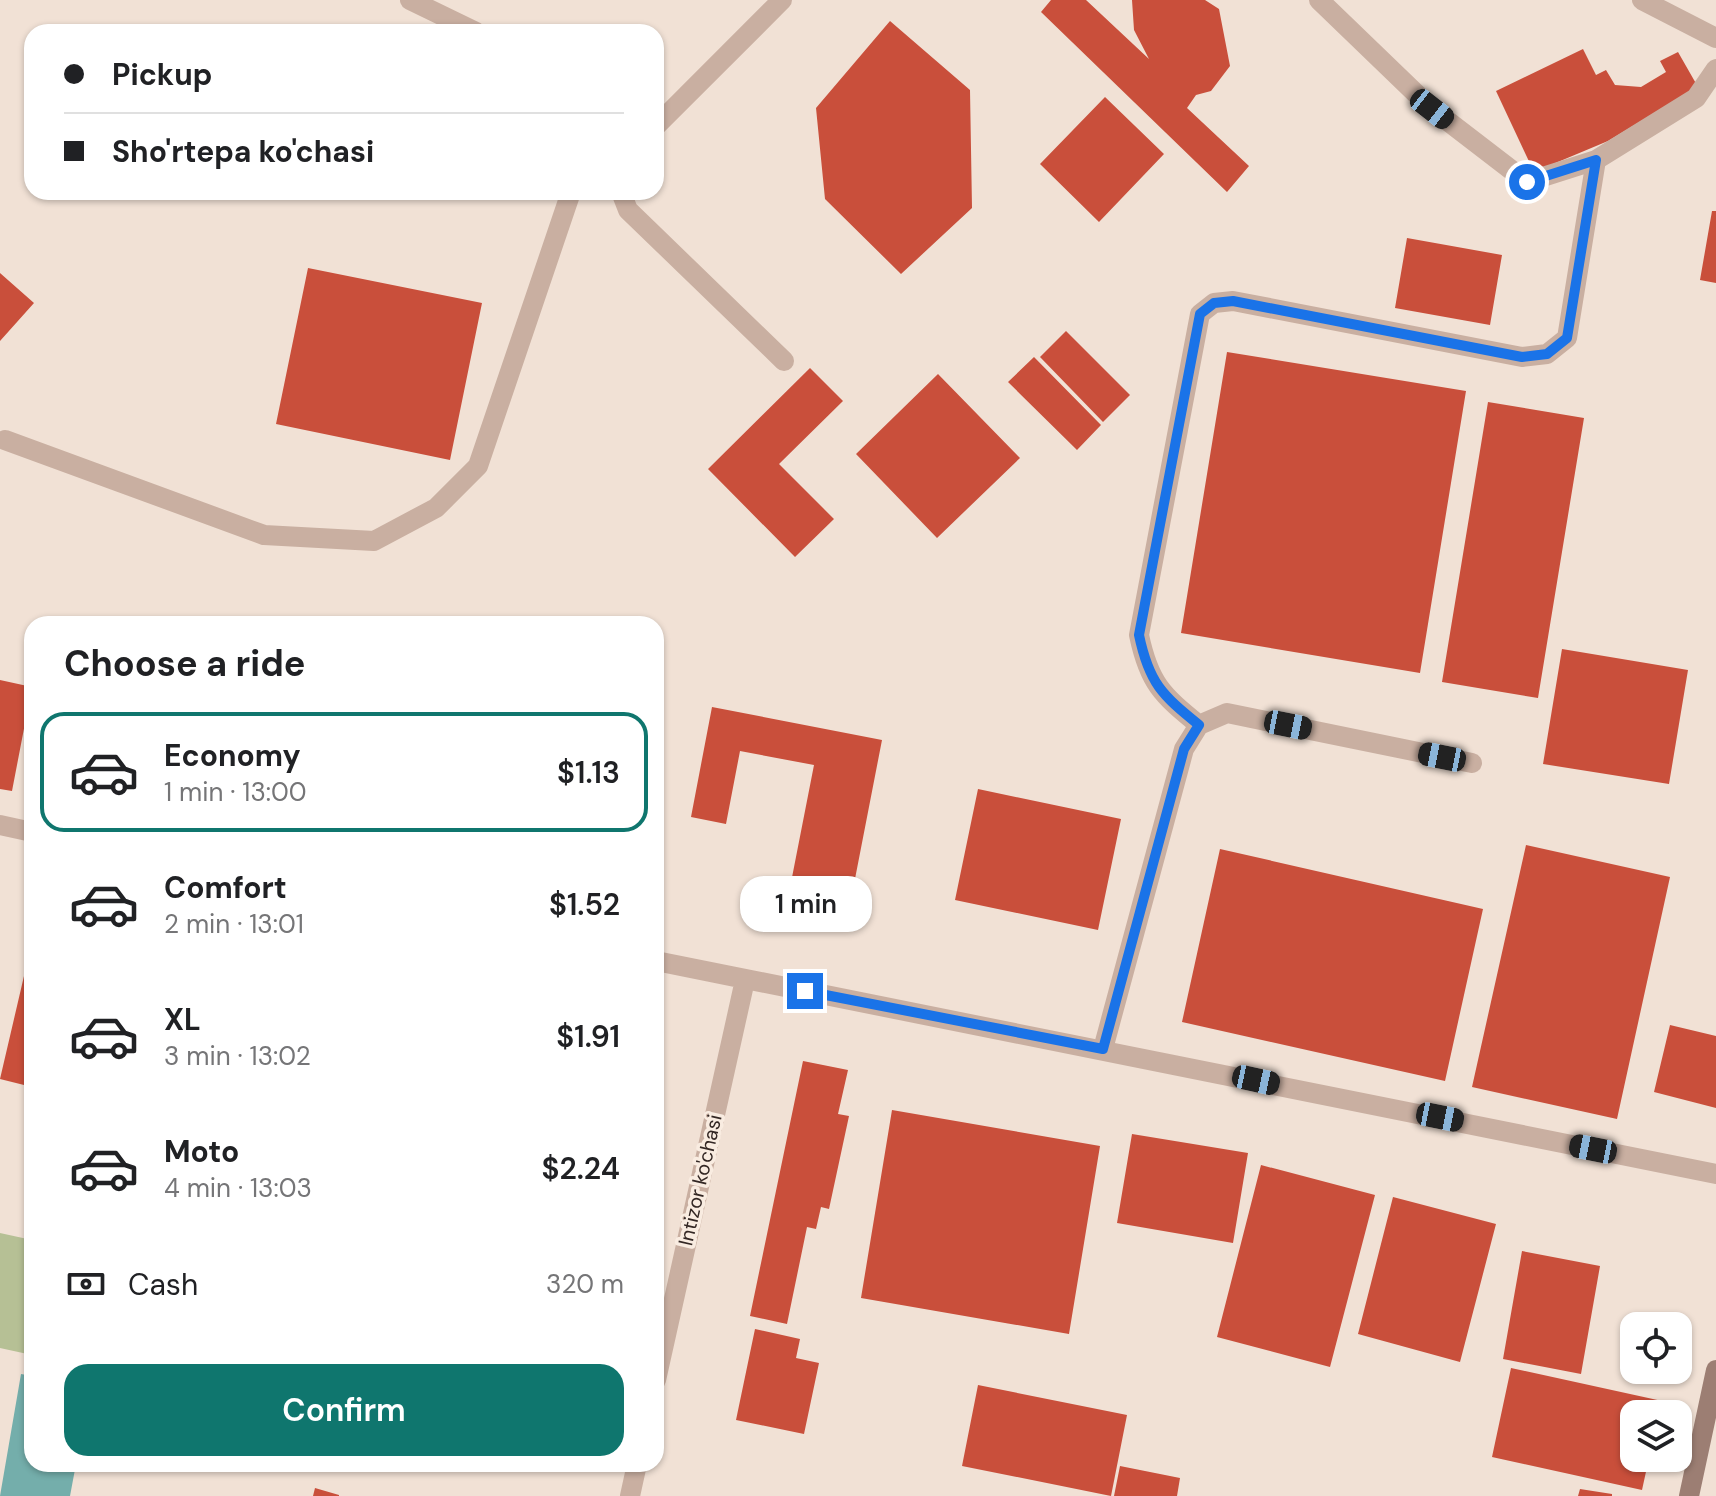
<!DOCTYPE html>
<meta charset="utf-8">
<style>
body{margin:0;font-family:"DM Sans",sans-serif;background:#f2f2f2;color:#202124;height:100vh;display:flex;flex-direction:column;font-size:30px;white-space:nowrap}
*{box-sizing:border-box;margin:0}
p{font-size:26px;color:#757577}
.icon{flex:none;width:44px;height:44px;fill:none;stroke:currentColor;stroke-width:2;stroke-linecap:round;stroke-linejoin:round}
.map{position:relative;flex:1;overflow:hidden}
.details{position:absolute;left:24px;top:616px;width:640px;height:856px;display:flex;flex-direction:column;background:#fff;border-radius:24px;box-shadow:0 2px 6px #0004}
.details>*{flex:none}
.hud{position:absolute;left:24px;top:24px;width:640px;height:176px;border-radius:24px;box-shadow:0 2px 6px #0004;display:grid;align-content:center;height:176px;padding:0 40px;background:#fff}
.fabs{position:absolute;left:1620px;top:1312px;display:grid;gap:16px}
.fabs a{display:grid;place-items:center;width:72px;height:72px;border-radius:16px;background:#fff;box-shadow:0 2px 6px #0004;font-size:40px}
.end{position:absolute;width:36px;height:36px;margin:-18px;border:10px solid #1a73e8;background:#fff;box-shadow:0 0 0 4px #fff}
.from{border-radius:50%}
.bubble{position:absolute;height:56px;border-radius:24px;background:#fff;box-shadow:0 2px 6px #0004;font-size:26px;font-weight:600;line-height:56px;text-align:center}
.car{position:absolute;width:24px;height:48px;margin:-24px -12px;border-radius:10px;box-shadow:0 0 6px 2px #0007;background:linear-gradient(#222 24%,#8ab4d8 0 40%,#222 0 76%,#8ab4d8 0 86%,#222 0)}
.hud b{display:flex;align-items:center;gap:28px;height:76px;font-size:30px}
.hud b+b{border-top:2px solid #e0e0e0}
.hud i{width:20px;height:20px;background:#202124}
ul{padding:0;list-style:none}
li{display:flex;align-items:center;gap:24px;height:120px;margin:0 16px 12px;padding:0 24px;border:4px solid transparent;border-radius:24px}
li div{flex:1}
li b{display:block;font-size:30px}
li em{font-style:normal;font-weight:600}
li.on{border-color:#0f766e}
li>.icon{width:72px;height:72px;stroke-width:1.5}
h2{padding:0 40px;font-size:36px;line-height:96px}
.pay{display:flex;align-items:center;gap:20px;height:88px;padding:0 40px;font-size:30px}
.pay p{margin-inline-start:auto}
.primary-button{display:flex;gap:16px;margin-top:auto;padding:16px 40px}
.primary-button a{flex:1;height:92px;border-radius:24px;background:#0f766e;color:#fff;font-size:32px;font-weight:600;line-height:92px;text-align:center}
.map>svg:first-child{display:block}
</style>
<div class="map">
<svg width="1716" height="1496" viewBox="0 0 1716 1496">
<rect width="100%" height="100%" fill="#f1e1d5"/>
<path fill="#b6c095" d="M0 1233 32 1240V1355L0 1348Z"/>
<path fill="#74aeab" d="M21 1374 32 1376V1464H76L70 1496H0Z"/>
<path fill="#c94f3b" d="M1051 0H1086L1149 59 1134 30 1132 0H1205L1219 9 1230 66 1211 91 1196 95 1187 108 1249 166 1227 192 1041 12Z
M890 21 970 90 972 208 901 274 825 199 816 108Z
M1583 49 1596 75 1606 70 1615 85 1641 87 1666 72 1660 61 1678 52 1698 87 1608 141 1534 172 1496 91Z
M1105 97 1164 154 1099 222 1040 164Z
M1712 211H1716V283L1700 280Z
M1407 238 1502 255 1490 325 1395 308Z
M308 268 482 303 450 460 276 424Z
M0 273 34 303 0 341Z
M1066 331 1130 395 1103 422 1040 357Z
M1227 352 1466 391 1420 673 1181 633Z
M1034 357 1101 425 1077 450 1008 382Z
M810 368 843 401 779 464 834 519 795 557 708 469Z
M938 374 1020 458 937 538 856 454Z
M1488 402 1584 418 1538 698 1442 682Z
M1562 649 1688 670 1669 784 1543 764Z
M0 680 32 687 12 791 0 789Z
M712 707 882 740 847 920 786 908 814 765 740 751 726 824 691 817Z
M978 789 1121 819 1098 930 955 900Z
M1526 845 1670 877 1617 1119 1472 1087Z
M1220 849 1483 909 1445 1081 1182 1022Z
M31 946H32V1087L0 1079Z
M1670 1025 1716 1036V1108L1654 1092Z
M803 1061 848 1070 838 1114 849 1116 829 1209 821 1207 816 1229 807 1227 787 1324 750 1316Z
M892 1110 1100 1146 1069 1334 861 1298Z
M1132 1134 1248 1153 1233 1243 1117 1223Z
M1261 1165 1375 1195 1330 1367 1217 1337Z
M1393 1197 1496 1224 1460 1362 1358 1334Z
M1522 1251 1600 1266 1581 1374 1503 1359Z
M755 1329 800 1339 796 1358 819 1363 804 1434 736 1420Z
M1511 1368 1662 1401 1659 1414H1634V1458H1649L1642 1490 1492 1457Z
M978 1385 1127 1415 1111 1496 962 1466Z
M1120 1466 1180 1478 1177 1496H1114Z
M315 1488 339 1495V1496H313Z
M1580 1489 1612 1494V1496H1578Z"/>
<g fill="none" stroke-linecap="round" stroke-linejoin="round">
<path stroke="#c9afa1" stroke-width="20" d="M410 0 476 32
M1319 0 1432 109 1527 182 1596 160 1696 98 1716 69
M656 126 782 0
M621 192 628 210 784 361
M5 440 264 535 374 541 436 508 478 466 571 192
M1199 725C1162 695 1149 683 1139 635L1200 314 1214 303 1233 301 1522 357 1547 354 1567 338 1596 160
M1103 1049 1184 749 1199 725 1227 713 1472 763"/>
<path stroke="#c9afa1" stroke-width="20" d="M1642 0 1716 38
M0 825 32 832
M656 961 1716 1174
M656 1380 745 980
M630 1496 637 1464"/>
<path stroke="#9c7e73" stroke-width="20" d="M1689 1496 1716 1370"/>
</g>
<g fill="none" stroke-linecap="round" stroke-linejoin="round">
<path stroke="#1a73e8" stroke-width="10" d="M805 991 1103 1049 1184 749 1199 725C1162 695 1149 683 1139 635L1200 314 1214 303 1233 301 1522 357 1547 354 1567 338 1596 160 1527 182"/>
</g>
<g text-anchor="middle" stroke-width="7" stroke-linejoin="round" paint-order="stroke">
<g font-size="20" fill="#332724" stroke="#f9ece1">
<text transform="translate(700 1180) rotate(-77)" y="7">Intizor ko'chasi</text>
</g>
</g>
</svg>
<div class="fabs">
<a><svg class="icon" aria-label="locate" viewBox="0 0 24 24"><circle cx="12" cy="12" r="6"/><path d="M12 2v4M12 18v4M2 12h4M18 12h4"/></svg></a>
<a><svg class="icon" aria-label="layers" viewBox="0 0 24 24"><path d="M12 4l9 5-9 5-9-5zM3 14l9 5 9-5"/></svg></a>
</div>
<i class="end from" style="left:1527px;top:182px"></i>
<i class="end" style="left:805px;top:991px"></i>
<div class="bubble" style="left:740px;top:876px;width:132px">1 min</div>
<i class="car" style="left:1432px;top:109px;rotate:128deg"></i>
<i class="car" style="left:1288px;top:725px;rotate:101deg"></i>
<i class="car" style="left:1442px;top:757px;rotate:281deg"></i>
<i class="car" style="left:1256px;top:1080px;rotate:102deg"></i>
<i class="car" style="left:1440px;top:1117px;rotate:101deg"></i>
<i class="car" style="left:1593px;top:1149px;rotate:281deg"></i>
<div class="hud">
<b><i class="from"></i>Pickup</b>
<b><i></i>Sho'rtepa ko'chasi</b>
</div>
<section class="details">
<h2>Choose a ride</h2>
<ul>
<li class="on"><svg class="icon" aria-label="car" viewBox="0 0 24 24"><path d="M5 17H2v-5l4-1 3-4h7l3 4 3 1v5h-3M9 17h6M6 11h13"/><circle cx="7" cy="17" r="2"/><circle cx="17" cy="17" r="2"/></svg><div><b>Economy</b><p>1 min · 13:00</p></div><em>$1.13</em></li>
<li><svg class="icon" aria-label="car" viewBox="0 0 24 24"><path d="M5 17H2v-5l4-1 3-4h7l3 4 3 1v5h-3M9 17h6M6 11h13"/><circle cx="7" cy="17" r="2"/><circle cx="17" cy="17" r="2"/></svg><div><b>Comfort</b><p>2 min · 13:01</p></div><em>$1.52</em></li>
<li><svg class="icon" aria-label="car" viewBox="0 0 24 24"><path d="M5 17H2v-5l4-1 3-4h7l3 4 3 1v5h-3M9 17h6M6 11h13"/><circle cx="7" cy="17" r="2"/><circle cx="17" cy="17" r="2"/></svg><div><b>XL</b><p>3 min · 13:02</p></div><em>$1.91</em></li>
<li><svg class="icon" aria-label="car" viewBox="0 0 24 24"><path d="M5 17H2v-5l4-1 3-4h7l3 4 3 1v5h-3M9 17h6M6 11h13"/><circle cx="7" cy="17" r="2"/><circle cx="17" cy="17" r="2"/></svg><div><b>Moto</b><p>4 min · 13:03</p></div><em>$2.24</em></li>
</ul>
<div class="pay"><svg class="icon" aria-label="cash" viewBox="0 0 24 24"><path d="M3 7h18v10H3z"/><circle cx="12" cy="12" r="2"/></svg>Cash<p>320 m</p></div>
<div class="primary-button"><a>Confirm</a></div>
</section>
</div>
